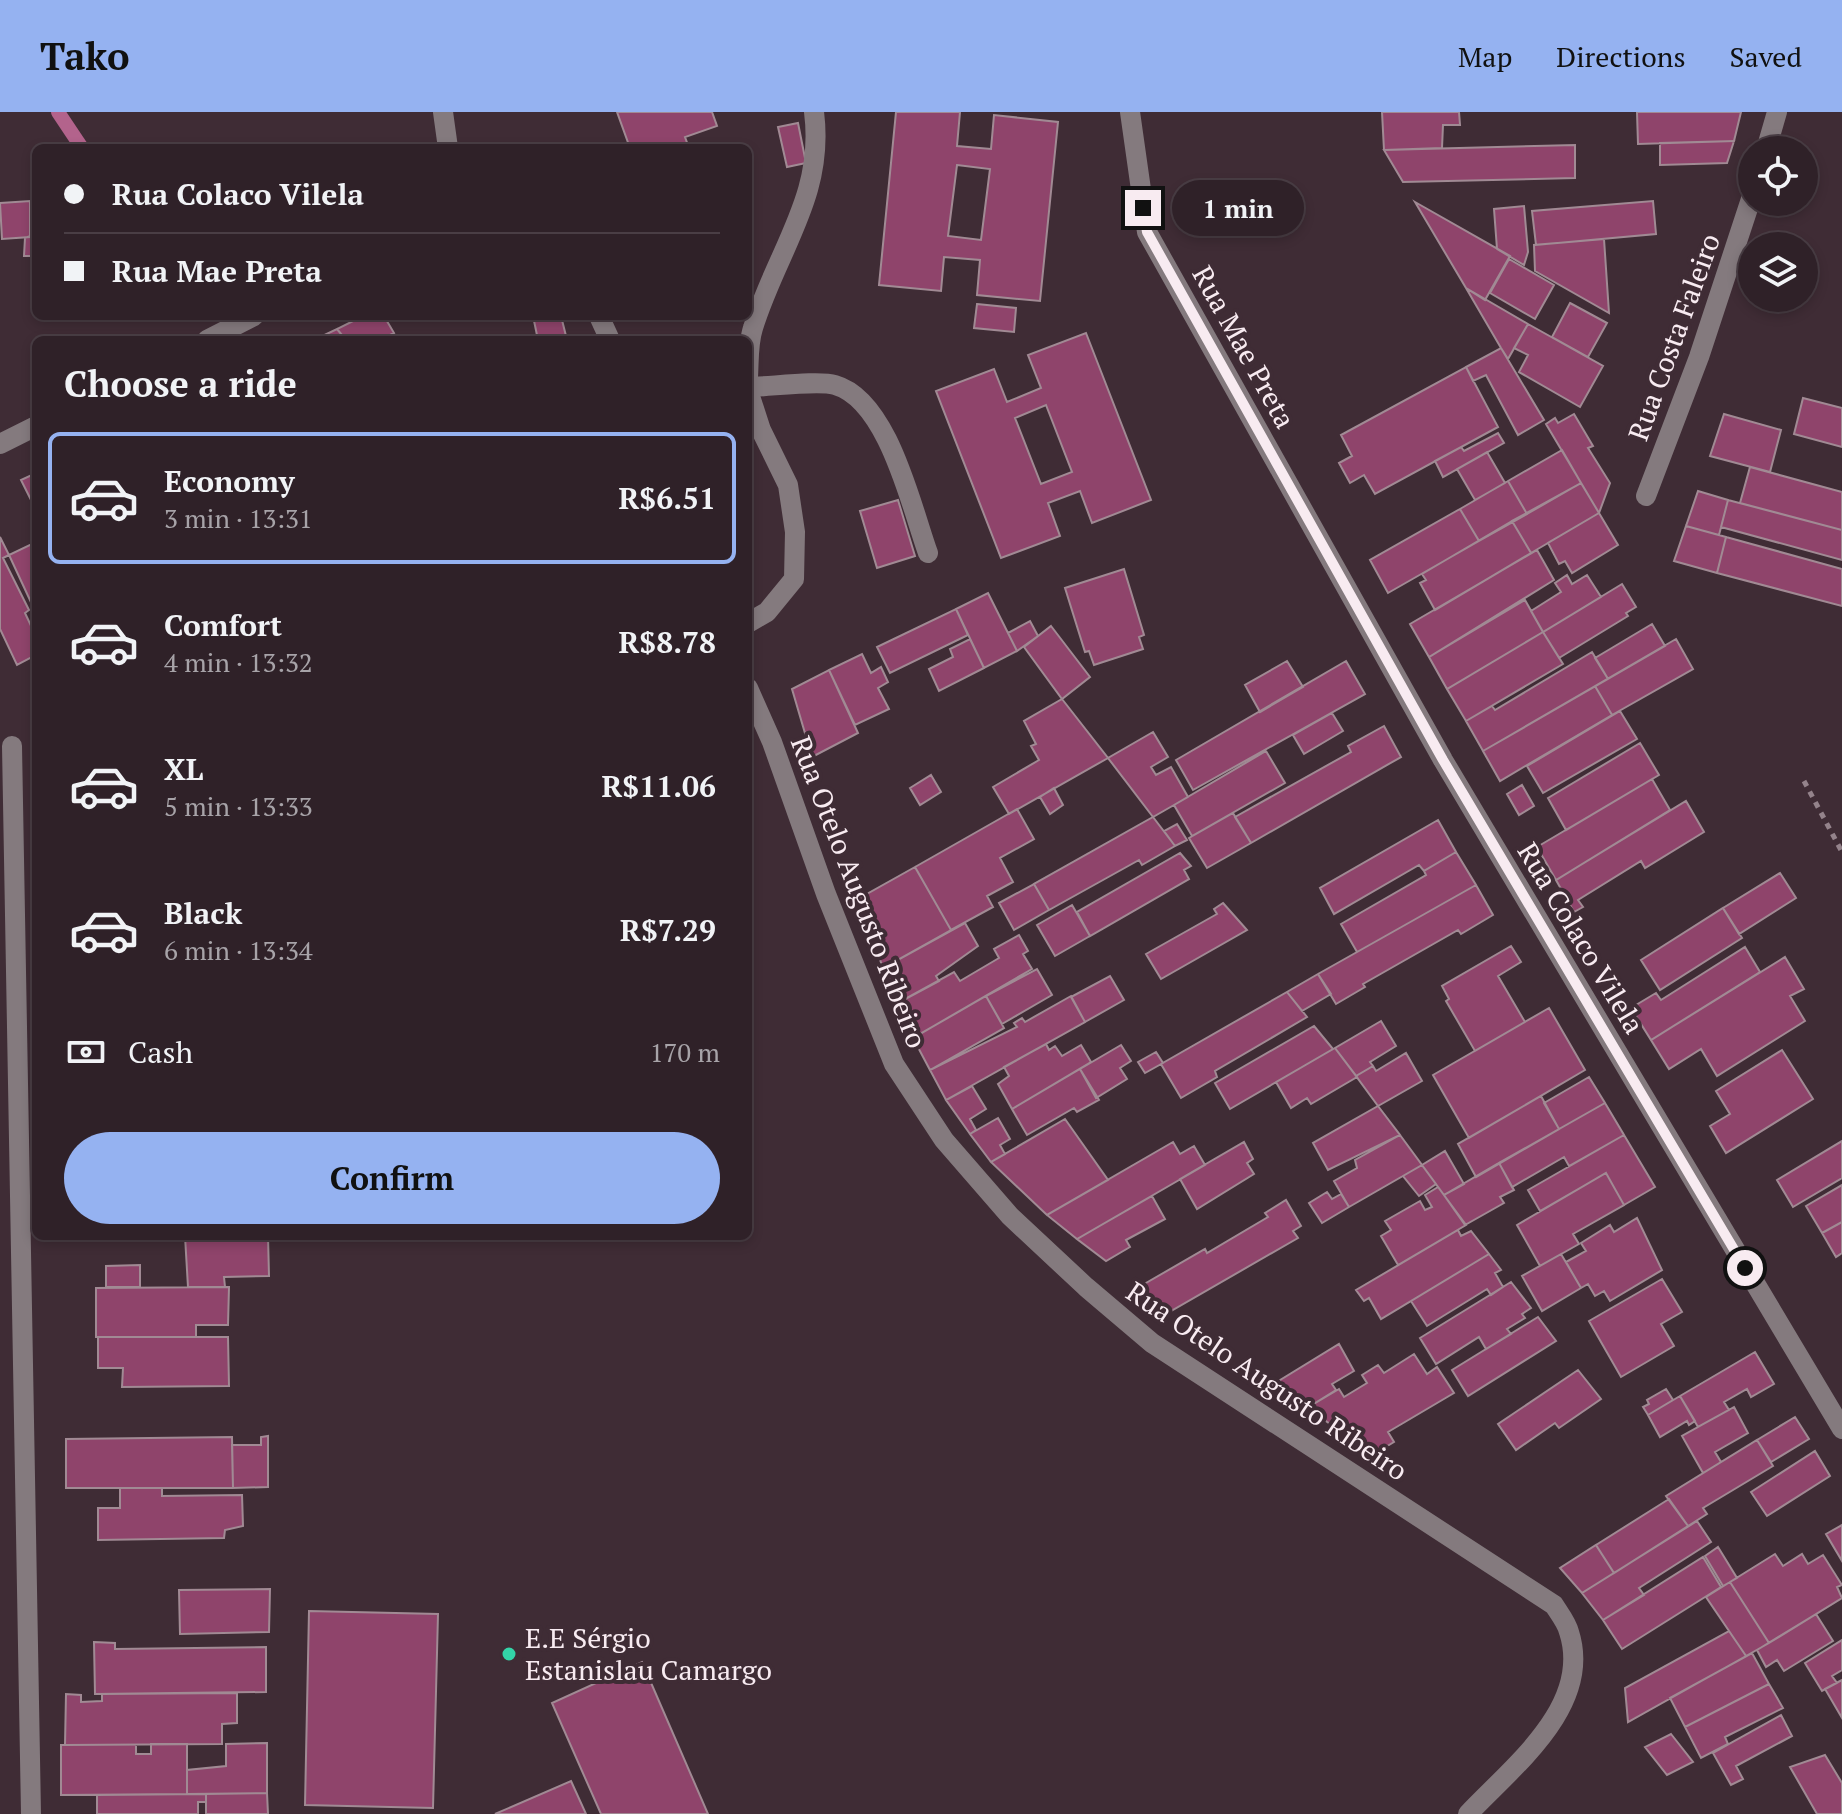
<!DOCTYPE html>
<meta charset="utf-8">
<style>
body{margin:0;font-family:"PT Serif",serif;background:#372930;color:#f1f3f6;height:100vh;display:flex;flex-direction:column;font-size:30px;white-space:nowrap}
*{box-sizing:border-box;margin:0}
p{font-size:26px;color:#a7a3a8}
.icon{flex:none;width:44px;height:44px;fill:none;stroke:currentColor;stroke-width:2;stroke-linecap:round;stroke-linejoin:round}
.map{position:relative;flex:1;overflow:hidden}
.panel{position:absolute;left:32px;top:224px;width:720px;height:904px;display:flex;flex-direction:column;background:#2f2128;border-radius:12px;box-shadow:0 4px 12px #0003,0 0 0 2px #4a3e45}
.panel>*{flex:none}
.guide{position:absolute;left:32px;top:32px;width:720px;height:176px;border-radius:12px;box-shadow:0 4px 12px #0003,0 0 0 2px #4a3e45;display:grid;align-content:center;height:176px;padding:0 32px;background:#2f2128}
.fabs{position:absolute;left:1738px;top:24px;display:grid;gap:16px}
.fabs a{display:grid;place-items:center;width:80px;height:80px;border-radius:50%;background:#2f2128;box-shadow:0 4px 12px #0003,0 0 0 2px #4a3e45;font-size:40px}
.end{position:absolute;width:36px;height:36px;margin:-18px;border:10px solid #f8ebf1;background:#111;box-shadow:0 0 0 4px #111}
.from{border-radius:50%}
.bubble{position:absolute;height:56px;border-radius:28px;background:#2f2128;box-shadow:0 4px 12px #0003,0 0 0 2px #4a3e45;font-size:26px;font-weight:800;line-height:56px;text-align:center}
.guide b{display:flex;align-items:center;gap:28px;height:76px;font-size:30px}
.guide b+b{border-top:2px solid #4a3e45}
.guide i{width:20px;height:20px;background:#f1f3f6}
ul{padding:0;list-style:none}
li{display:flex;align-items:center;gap:24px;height:132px;margin:0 16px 12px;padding:0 16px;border:4px solid transparent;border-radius:12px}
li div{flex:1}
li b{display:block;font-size:30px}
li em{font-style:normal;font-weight:800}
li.active{border-color:#95b2f1}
li>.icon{width:72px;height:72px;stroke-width:1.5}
h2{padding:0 32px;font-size:36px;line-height:96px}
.pay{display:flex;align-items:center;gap:20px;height:88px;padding:0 32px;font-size:30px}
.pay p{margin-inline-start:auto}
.button{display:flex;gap:16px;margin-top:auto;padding:16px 32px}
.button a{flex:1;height:92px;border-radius:48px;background:#95b2f1;color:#111;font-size:32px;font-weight:800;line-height:92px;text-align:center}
header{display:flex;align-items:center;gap:48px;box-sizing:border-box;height:112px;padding:0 40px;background:#95b2f1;color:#111}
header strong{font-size:38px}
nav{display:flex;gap:44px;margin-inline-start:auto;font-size:28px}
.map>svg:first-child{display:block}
</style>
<header>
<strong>Tako</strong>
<nav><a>Map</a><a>Directions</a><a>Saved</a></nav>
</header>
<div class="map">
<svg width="1842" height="1702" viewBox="0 0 1842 1702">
<rect width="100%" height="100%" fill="#3f2c35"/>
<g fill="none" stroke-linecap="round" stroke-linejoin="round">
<path stroke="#b3638c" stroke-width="14" d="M58 0 82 36"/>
</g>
<path fill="#8f446b" stroke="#a18a94" stroke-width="2" fill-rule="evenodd" d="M617 0H712L717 14 685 25 689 36H630Z
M896 0H960L957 34 991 37 994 3 1058 10 1040 189 977 183 980 148 944 145 941 179 879 173ZM957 53 990 57 981 128 948 124Z
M1382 0H1459L1460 13H1443L1442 36 1384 38Z
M1637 0H1741L1734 29 1638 32Z
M798 11 806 51 787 55 778 15Z
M1734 29 1727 51 1660 53V31Z
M1575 33V66L1403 70 1384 38Z
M30 89V125L2 127 0 91Z
M1653 89 1656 122 1536 133 1532 99Z
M1415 90 1510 144 1485 188 1466 176Z
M1524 94 1528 140 1524 153 1497 137 1494 97Z
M30 124 36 125V144H24L25 126Z
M1604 127 1609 201 1535 159 1534 133Z
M1509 147 1554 173 1535 207 1490 181Z
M1466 176 1528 212 1508 247 1501 236Z
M1570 191 1607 211 1588 245 1552 225Z
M977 192 1016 196 1014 220 974 216Z
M363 204H384L394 221 390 223 393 228H346L337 217Z
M533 204H561L567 228H538Z
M1528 212 1603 254 1580 295 1519 260 1528 243 1514 236Z
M337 217 346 228H314Z
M1086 221 1151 388 1092 411 1080 379 1048 391 1060 424 1001 446 936 279 994 257 1007 290 1041 276 1028 243ZM1046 293 1072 360 1041 372 1015 306Z
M1501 236 1544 308 1518 323 1486 263 1473 269 1466 255Z
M1466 255 1498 315 1375 382 1364 363 1350 371 1339 351 1352 344 1341 323Z
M1803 286 1842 296V335L1794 322Z
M1574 302 1593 334 1588 336 1610 371 1599 401 1546 312 1555 306 1558 311Z
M1724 302 1781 318 1770 360 1710 344Z
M1498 321 1504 331 1443 365 1435 349 1461 335 1464 339Z
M1562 338 1581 371 1527 402 1508 369Z
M1487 340 1505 371 1475 388 1457 357Z
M1750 355 1842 380V418L1740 391Z
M36 361V398L21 368Z
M1508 369 1527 402 1479 429 1460 397Z
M1581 371 1599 401 1531 441 1512 409Z
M1698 379 1728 388 1719 423 1686 414Z
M898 388 915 444 877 456 860 399Z
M1728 388 1842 418V448L1721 415Z
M1460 397 1479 429 1388 481 1370 448Z
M1599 401 1618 433 1572 461 1565 449 1559 452 1548 431Z
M1512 409 1531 441 1435 498 1420 471 1426 468 1422 462Z
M1686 414 1726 425 1717 461 1674 449Z
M0 425 9 443 3 446 29 498 25 501 33 518 36 517V543L17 553 0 517Z
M1726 425 1842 457V494L1717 461Z
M36 430V501L9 443Z
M1537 438 1554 468 1429 545 1410 512Z
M1124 457 1144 523 1139 525 1143 537 1094 553 1089 539 1085 540 1065 476Z
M1567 463 1572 472 1587 463 1601 485 1543 520 1531 499 1561 480 1555 471Z
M1622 472 1636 495 1626 501 1628 504 1559 546 1543 520Z
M988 481 1017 539 984 556 956 497Z
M1525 488 1543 520 1447 577 1429 545Z
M956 497 968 523 890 561 877 535Z
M1030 509 1038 524 1017 539 1008 521Z
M1652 512 1665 534 1608 567 1595 546Z
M1051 514 1090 565 1062 587 1024 535Z
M1543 520 1563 552 1466 609 1447 577Z
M970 527 984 556 939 579 929 557 953 545 950 537Z
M1676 527 1693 557 1612 603 1595 574Z
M1592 540 1608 567 1483 639 1466 609 1492 594 1495 598Z
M862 542 871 561 881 555 888 570 878 576 889 597 855 613 829 558Z
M1287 549 1303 575 1260 600 1245 573Z
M1346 549 1365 582 1193 678 1176 648Z
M829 558 858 621 812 645 792 577Z
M1595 574 1612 603 1500 669 1483 639Z
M1062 587 1108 646 1009 702 993 675 1039 648 1031 634 1036 632 1024 609Z
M1620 599 1637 627 1543 681 1527 654Z
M1332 601 1343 619 1304 642 1293 623Z
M1384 614 1401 645 1251 731 1235 705 1351 640 1348 634Z
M1153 620 1168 645 1151 655 1156 663 1171 655 1188 685 1153 705 1108 646Z
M1640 631 1659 663 1566 718 1548 686Z
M1266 639 1285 671 1192 724 1174 693Z
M931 663 941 680 920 693 910 676Z
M1652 667 1670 698 1556 768 1537 735Z
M1522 673 1534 694 1519 703 1507 682Z
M1054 676 1063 693 1050 702 1040 685Z
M1686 689 1704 720 1645 756 1641 749 1578 788 1583 795 1574 800 1556 768Z
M1017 697 1034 727 1000 746 1013 770 987 784 993 795 951 818 915 755Z
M1233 701 1251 731 1207 756 1189 726Z
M1153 705 1175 734 1142 753 1139 748 1049 798 1034 772Z
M1438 708 1456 740 1424 759 1419 753 1334 802 1320 776Z
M1177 712 1187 728 1175 734 1164 719Z
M1456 740 1476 773 1357 840 1341 812 1426 763 1424 759Z
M1180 741 1191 754 1184 758 1189 767 1090 824 1077 800Z
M915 755 951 818 883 856 858 787Z
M1780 761 1796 786 1739 822 1723 796Z
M1034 772 1049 798 1014 818 999 791Z
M1476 773 1493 803 1461 822 1458 818 1363 872 1365 875 1336 892 1318 862Z
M1223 791 1247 818 1161 867 1146 842 1217 802 1214 797Z
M1072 793 1090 824 1055 844 1037 813Z
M1723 796 1742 826 1660 878 1641 848Z
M965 811 978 834 936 864 939 869 896 892 883 856Z
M1019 823 1028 839 1023 842 1032 857 913 926 896 892 954 860 960 869 999 846 994 837Z
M1511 834 1521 850 1498 864 1525 910 1475 939 1446 889 1449 887 1442 874Z
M1745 835 1760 860 1651 928 1631 896 1656 881 1661 888Z
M1785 845 1804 877 1790 884 1805 909 1717 964 1701 937 1669 957 1651 928Z
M1037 857 1052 883 1002 912 986 884Z
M1318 862 1331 882 1302 899 1287 880Z
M1110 864 1124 888 1085 910 1071 885Z
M1287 880 1307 905 1215 959 1217 965 1181 986 1161 952Z
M986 884 1004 916 930 958 913 926Z
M1071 884 1085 910 946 988 930 958 1017 915 1014 911 1022 906 1025 910Z
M1549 896 1585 958 1469 1026 1433 963Z
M1381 909 1396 934 1370 950 1373 954 1356 964 1335 936Z
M1314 914 1333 937 1230 997 1215 971Z
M1046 932 1049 938 1055 934 1062 944 1081 933 1091 950 1012 997 998 972 1009 964 1004 955Z
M1121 933 1131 949 1120 956 1127 967 1096 986 1080 957Z
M1335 936 1357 965 1311 992 1307 986 1291 996 1276 970Z
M1782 938 1813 987 1726 1041 1710 1014 1730 1002 1716 979Z
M1156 940 1163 951 1145 961 1138 950Z
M1406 941 1422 969 1378 994 1356 964 1373 954 1376 959Z
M1080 957 1099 988 1077 1000 1074 996 1027 1023 1012 997Z
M1589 965 1605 991 1559 1017 1544 991Z
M972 974 986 997 970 1007 976 1018 970 1022 946 988Z
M1541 984 1559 1017 1476 1065 1458 1032Z
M1605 991 1624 1023 1569 1054 1564 1045 1512 1075 1499 1051Z
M1378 994 1400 1023 1328 1058 1313 1031Z
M998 1006 1010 1027 1000 1033 1005 1042 991 1050 970 1022Z
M1065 1007 1108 1068 1047 1103 991 1050Z
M1400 1023 1422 1053 1349 1095 1334 1069 1357 1056 1355 1048Z
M1624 1023 1655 1075 1624 1093 1606 1061 1540 1099 1528 1078Z
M1842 1029V1066L1793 1095 1777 1068Z
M1173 1030 1180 1042 1194 1034 1205 1053 1077 1127 1047 1103Z
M1244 1030 1253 1047 1247 1051 1254 1062 1197 1097 1180 1067Z
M1445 1039 1464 1072 1444 1083 1422 1053Z
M1499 1051 1514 1078 1500 1085 1504 1091 1465 1113 1444 1083Z
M1422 1053 1436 1072 1419 1084 1403 1064Z
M1606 1061 1624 1093 1573 1122 1579 1132 1540 1154 1517 1113Z
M1842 1073V1110L1822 1121 1806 1094Z
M1438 1075 1466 1113 1398 1153 1381 1124 1391 1118 1385 1109 1420 1089 1425 1098 1432 1095 1425 1083Z
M1327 1080 1332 1087 1341 1082 1349 1095 1322 1111 1309 1091Z
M1152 1084 1165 1107 1126 1128 1130 1135 1106 1149 1077 1127Z
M1286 1088 1301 1114 1293 1119 1298 1126 1171 1199 1139 1175 1205 1137 1207 1141 1268 1105 1265 1101Z
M1637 1106 1662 1158 1610 1189 1604 1179 1595 1184 1588 1172 1581 1176 1566 1150 1586 1139 1581 1131 1610 1113 1614 1120Z
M1842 1110V1141L1836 1145 1822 1121Z
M1458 1118 1461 1124 1471 1119 1489 1142 1381 1207 1369 1186 1364 1189 1356 1178Z
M185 1124H268L269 1164 224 1165 225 1175H188Z
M1489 1142 1501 1158 1495 1161 1503 1175 1491 1183 1487 1177 1427 1214 1411 1189Z
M1561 1142 1581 1176 1542 1199 1522 1164Z
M140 1153V1175H106V1154Z
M1662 1167 1682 1200 1661 1212 1674 1234 1621 1265 1589 1209Z
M1511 1170 1531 1196 1522 1202 1525 1206 1507 1217 1511 1222 1486 1237 1479 1225 1436 1252 1420 1226Z
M229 1175 228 1213H196V1225H96V1176Z
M1538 1205 1556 1229 1468 1284 1452 1258Z
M98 1225H228L229 1274 122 1275 123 1256H98Z
M1339 1232 1354 1259 1332 1272 1336 1278 1307 1296 1272 1273Z
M1755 1240 1774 1272 1751 1285 1747 1277 1724 1290 1729 1298 1698 1315 1680 1284Z
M1414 1242 1427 1262 1437 1255 1454 1281 1388 1320 1394 1330 1374 1342 1307 1296 1339 1277 1344 1285 1367 1271 1362 1263 1378 1253 1384 1261Z
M1578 1258 1601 1287 1559 1316 1555 1311 1516 1338 1498 1312Z
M1666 1277 1673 1288 1648 1303 1643 1295 1649 1292 1647 1288Z
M1680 1284 1695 1309 1689 1313 1687 1309 1660 1325 1648 1303Z
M1734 1295 1748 1321 1715 1340 1721 1350 1703 1361 1682 1324Z
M1795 1305 1809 1327 1771 1350 1757 1328Z
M268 1324V1375L233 1376 232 1333H261V1325Z
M232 1325 233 1376H66V1327Z
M1757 1328 1773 1354 1703 1396 1707 1402 1688 1414 1666 1384Z
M1815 1339 1830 1364 1767 1404 1751 1380Z
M120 1376H162V1384L242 1383 243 1414 225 1418 224 1426 98 1428V1396H120Z
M1669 1387 1688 1414 1614 1461 1596 1433Z
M1697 1409 1711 1430 1639 1476 1644 1483 1603 1508 1582 1481Z
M1842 1413V1449L1826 1422Z
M1596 1433 1614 1461 1582 1481 1560 1456Z
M1718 1435 1737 1466 1723 1474 1705 1444Z
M1775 1442 1783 1454 1802 1442 1808 1452 1823 1443 1842 1473 1837 1475 1842 1486 1769 1531 1730 1470Z
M1703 1445 1721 1475 1622 1537 1603 1508Z
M1730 1470 1769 1531 1746 1544 1706 1485Z
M270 1477 269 1520 180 1522 179 1478Z
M309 1499 438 1502 433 1696 305 1693Z
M1816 1502 1833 1529 1784 1559 1777 1548 1766 1555 1757 1538Z
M1729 1519 1746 1544 1628 1610 1625 1576Z
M1842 1528V1558L1832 1564 1837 1571 1822 1579 1805 1551Z
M94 1530 115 1531V1537L266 1535V1580L95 1582Z
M1752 1541 1769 1572 1685 1615 1670 1586Z
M642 1550 708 1702H601L552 1591Z
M1842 1568V1606L1825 1577Z
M1769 1572 1783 1596 1725 1625 1728 1632 1701 1646 1685 1615Z
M237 1581V1611L222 1612V1632L65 1633 66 1582 81 1583V1590L102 1589V1582Z
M1781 1603 1792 1624 1736 1654 1743 1667 1731 1673 1713 1641Z
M1671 1622 1693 1650 1667 1663 1645 1635Z
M267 1631V1681L187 1682V1658L226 1654V1632Z
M151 1632H187V1682L61 1683V1633H136V1642H151Z
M1825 1643 1842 1671V1702H1817L1790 1655Z
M571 1669 586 1702H495Z
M267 1681 268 1702H206V1682Z
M206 1682V1690H198V1702H97V1683Z"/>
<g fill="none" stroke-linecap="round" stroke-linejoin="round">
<path stroke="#94838b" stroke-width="5" stroke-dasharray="6 6" stroke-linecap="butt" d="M1804 669 1842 740"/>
<path stroke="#847a7e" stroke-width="20" d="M443 0 448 36
M1130 0 1147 120 1443 648 1842 1317
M1766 38 1777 0
M599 204 610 228
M207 228 254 204
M748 265C749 249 748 231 753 216 777 138 825 84 814 0
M748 275C768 275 818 268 835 273 888 288 911 394 928 441
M748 278 761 318 788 373 795 420 794 467 767 500 748 511
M0 332 36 314
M1646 384 1699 245 1752 84
M748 576 772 630 826 782 894 952 944 1028 1010 1104 1086 1175 1152 1231 1554 1493C1559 1501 1567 1511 1569 1520 1593 1594 1512 1655 1468 1702
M12 634 31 1702"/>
</g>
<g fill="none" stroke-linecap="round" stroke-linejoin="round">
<path stroke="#f8ebf1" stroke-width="10" d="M1143 96 1147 120 1443 648 1745 1156"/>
</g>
<circle fill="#33d4a8" stroke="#3f2c35" stroke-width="3" cx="509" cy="1542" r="8"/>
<g text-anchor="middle" stroke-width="8" stroke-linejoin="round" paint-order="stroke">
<g font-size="28" fill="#f8ebf1" stroke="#3f2c35">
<text transform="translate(1674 225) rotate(-70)" y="10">Rua Costa Faleiro</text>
<text transform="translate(1244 235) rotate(61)" y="10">Rua Mae Preta</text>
<text transform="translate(859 780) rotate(69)" y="10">Rua Otelo Augusto Ribeiro</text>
<text transform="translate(1581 826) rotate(59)" y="10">Rua Colaco Vilela</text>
<text transform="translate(1267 1269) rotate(34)" y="10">Rua Otelo Augusto Ribeiro</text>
</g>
<g font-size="28" fill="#f8ebf1" stroke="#3f2c35" text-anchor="start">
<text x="525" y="1536">E.E Sérgio<tspan x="525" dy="32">Estanislau Camargo</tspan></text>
</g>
</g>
</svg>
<div class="fabs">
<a><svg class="icon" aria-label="locate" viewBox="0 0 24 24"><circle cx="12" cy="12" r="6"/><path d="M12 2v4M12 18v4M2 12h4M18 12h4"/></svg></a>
<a><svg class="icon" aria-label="layers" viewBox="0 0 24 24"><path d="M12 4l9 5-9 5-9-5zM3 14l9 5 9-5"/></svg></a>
</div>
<i class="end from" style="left:1745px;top:1156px"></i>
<i class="end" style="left:1143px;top:96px"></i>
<div class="bubble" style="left:1172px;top:68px;width:132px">1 min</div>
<div class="guide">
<b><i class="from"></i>Rua Colaco Vilela</b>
<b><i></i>Rua Mae Preta</b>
</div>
<section class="panel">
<h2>Choose a ride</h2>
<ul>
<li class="active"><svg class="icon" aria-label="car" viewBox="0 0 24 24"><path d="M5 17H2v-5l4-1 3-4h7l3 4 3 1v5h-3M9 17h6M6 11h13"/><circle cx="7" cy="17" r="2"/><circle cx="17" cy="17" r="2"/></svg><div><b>Economy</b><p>3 min · 13:31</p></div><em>R$6.51</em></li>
<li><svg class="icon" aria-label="car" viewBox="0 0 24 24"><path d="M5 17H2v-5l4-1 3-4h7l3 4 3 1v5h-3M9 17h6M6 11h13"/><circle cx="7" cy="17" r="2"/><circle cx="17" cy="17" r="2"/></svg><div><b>Comfort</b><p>4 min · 13:32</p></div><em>R$8.78</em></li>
<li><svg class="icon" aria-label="car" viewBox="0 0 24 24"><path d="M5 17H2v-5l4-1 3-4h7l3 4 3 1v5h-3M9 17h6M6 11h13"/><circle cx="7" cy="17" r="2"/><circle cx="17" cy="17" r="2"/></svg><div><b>XL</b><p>5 min · 13:33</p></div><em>R$11.06</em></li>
<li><svg class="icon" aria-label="car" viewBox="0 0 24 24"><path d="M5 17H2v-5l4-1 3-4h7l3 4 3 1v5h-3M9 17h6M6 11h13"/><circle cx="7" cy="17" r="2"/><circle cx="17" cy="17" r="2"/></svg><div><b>Black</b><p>6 min · 13:34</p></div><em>R$7.29</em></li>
</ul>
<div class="pay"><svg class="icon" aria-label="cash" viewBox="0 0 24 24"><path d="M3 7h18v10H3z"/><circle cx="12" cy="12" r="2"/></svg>Cash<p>170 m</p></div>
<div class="button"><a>Confirm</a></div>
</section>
</div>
